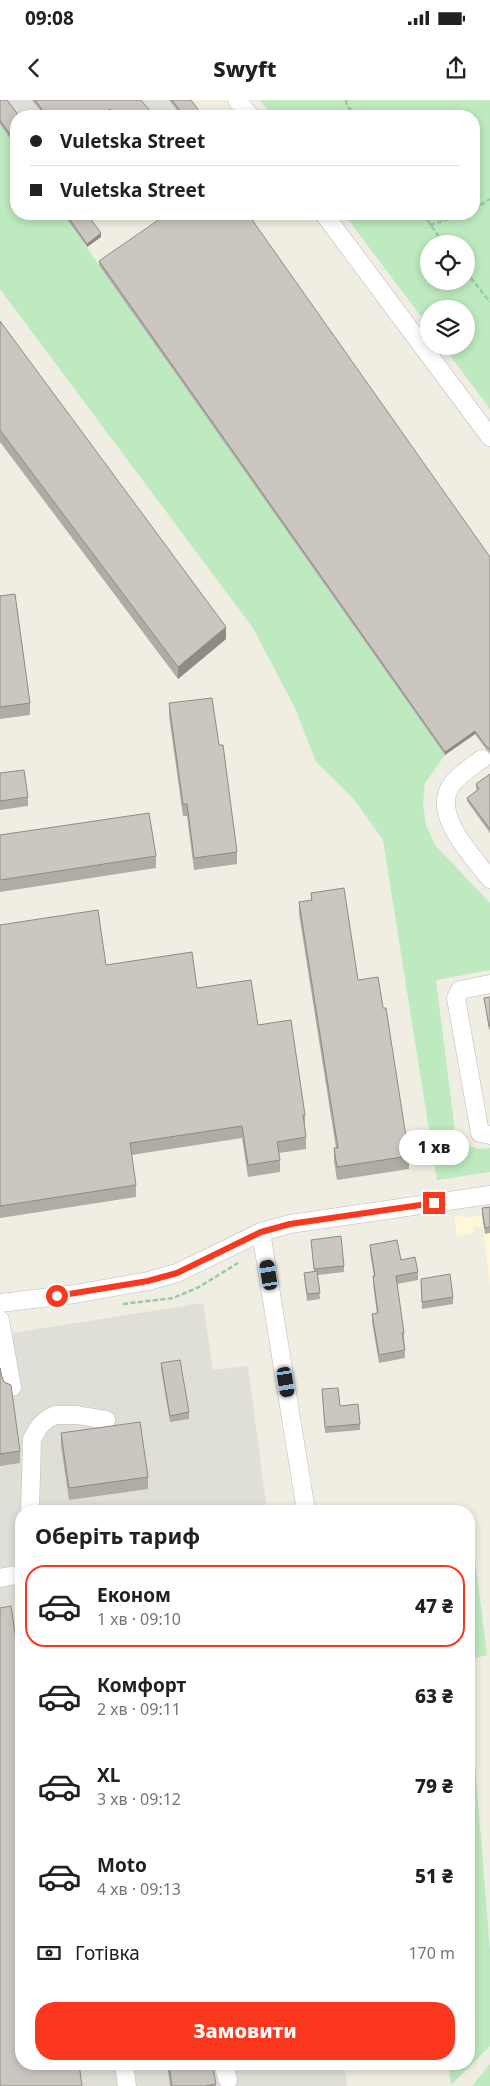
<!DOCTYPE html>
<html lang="uk">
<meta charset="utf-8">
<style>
body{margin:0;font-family:"Noto Sans",sans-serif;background:#f6f6f6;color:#202124;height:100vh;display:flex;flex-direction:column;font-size:19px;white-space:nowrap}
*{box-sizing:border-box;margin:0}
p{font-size:16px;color:#757577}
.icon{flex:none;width:28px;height:28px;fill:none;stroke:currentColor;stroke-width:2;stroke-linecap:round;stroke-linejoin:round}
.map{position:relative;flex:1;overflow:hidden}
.sheet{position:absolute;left:15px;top:1405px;width:460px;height:565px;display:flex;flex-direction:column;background:#fff;border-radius:20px;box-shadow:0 2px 8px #0003}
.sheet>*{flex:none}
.top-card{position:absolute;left:10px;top:10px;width:470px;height:110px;border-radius:20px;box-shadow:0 2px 8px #0003;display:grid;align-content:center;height:110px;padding:0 20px;background:#fff}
.controls{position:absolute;left:420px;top:135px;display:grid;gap:10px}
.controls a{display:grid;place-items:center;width:55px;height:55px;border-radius:50%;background:#fff;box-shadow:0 2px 8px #0003;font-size:25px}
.end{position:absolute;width:22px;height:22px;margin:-11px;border:6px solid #fb371d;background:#fff;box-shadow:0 0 0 2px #fff}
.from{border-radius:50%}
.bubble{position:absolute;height:35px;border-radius:18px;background:#fff;box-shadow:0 2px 8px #0003;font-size:16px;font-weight:800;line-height:35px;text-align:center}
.car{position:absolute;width:15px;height:30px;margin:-15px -8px;border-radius:6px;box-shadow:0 0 4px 1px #0007;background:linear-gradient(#222 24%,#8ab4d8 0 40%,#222 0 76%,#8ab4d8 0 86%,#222 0)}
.top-card b{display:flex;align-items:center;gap:18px;height:48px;font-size:19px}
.top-card b+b{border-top:1px solid #e0e0e0}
.top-card i{width:12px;height:12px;background:#202124}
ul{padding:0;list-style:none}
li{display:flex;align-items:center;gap:15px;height:82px;margin:0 10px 8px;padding:0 10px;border:2px solid transparent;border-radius:20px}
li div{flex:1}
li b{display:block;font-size:19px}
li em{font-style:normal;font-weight:800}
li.on{border-color:#fb371d}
li>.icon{width:45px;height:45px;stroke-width:1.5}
h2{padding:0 20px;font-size:22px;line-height:60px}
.pay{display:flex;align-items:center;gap:12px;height:55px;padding:0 20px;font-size:19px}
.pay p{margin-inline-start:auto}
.primary-button{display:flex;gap:10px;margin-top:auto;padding:10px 20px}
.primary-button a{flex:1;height:58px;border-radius:20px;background:#fb371d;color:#fff;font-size:20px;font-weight:800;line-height:58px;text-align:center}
.status{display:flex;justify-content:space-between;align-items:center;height:35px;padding:0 25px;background:#fff;direction:ltr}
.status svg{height:14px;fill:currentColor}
header{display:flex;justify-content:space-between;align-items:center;height:65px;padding:0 20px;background:#fff;font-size:22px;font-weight:800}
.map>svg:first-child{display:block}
</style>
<div class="status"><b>09:08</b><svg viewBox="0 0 49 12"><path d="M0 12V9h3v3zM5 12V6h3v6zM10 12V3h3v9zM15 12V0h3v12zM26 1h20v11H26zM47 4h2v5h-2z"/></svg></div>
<header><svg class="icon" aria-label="back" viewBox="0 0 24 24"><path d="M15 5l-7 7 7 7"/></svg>Swyft<svg class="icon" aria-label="share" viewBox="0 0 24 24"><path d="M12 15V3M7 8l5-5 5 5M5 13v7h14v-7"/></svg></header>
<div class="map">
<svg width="490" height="1986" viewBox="0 0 490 1986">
<rect width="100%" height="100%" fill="#f0ede3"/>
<path fill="#fff8d8" d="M490 1114V1185L483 1126 473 1128 474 1133 457 1136 454 1116 471 1117Z"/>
<path fill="#e0dfd7" d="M0 0H188L199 16H16Z
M203 1203 213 1270 248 1266 267 1411H21V1964H344L347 1986H0V1235Z"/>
<path fill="#bdeabe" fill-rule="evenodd" d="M260 0H490V309L443 246H466V209H429V227L344 114H474V16H272ZM429 144H466V181H429Z
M0 24 16 47V114H63L445 655 425 683 423 704 426 725 435 745 490 803V870L436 880 456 1039 477 1049 490 1048V1072L437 1080 383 740 353 698 316 662 295 608 253 528 0 189Z
M473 1444 487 1555 469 1560V1445Z
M469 1589 490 1851V1946L451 1985 448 1964H469Z
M490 1964V1986H472Z"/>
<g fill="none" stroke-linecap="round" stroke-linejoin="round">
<g stroke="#bbbdc3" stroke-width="19">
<path id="minor" d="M237 0 250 16
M324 114 490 337
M482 659C471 667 460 674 452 684 430 714 473 756 490 779
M490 884 460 890 456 898 480 1033 490 1035
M261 1132 306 1411
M0 1203 75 1194 148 1181 177 1173 261 1132 290 1124 490 1095
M0 1220 12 1287
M30 1411 32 1339 39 1327 46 1320 55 1315H77L106 1320
M0 1478 21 1474
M124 1964 127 1986
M223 1964 228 1980"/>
</g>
<path stroke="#95cba6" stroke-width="2.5" stroke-dasharray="5 2.5" stroke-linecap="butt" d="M346 0 347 6 357 16
M474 109 490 99
M423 114 444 144
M430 125 466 114
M466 172 490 202
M123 1204 173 1198 199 1187 238 1163"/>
<use href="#minor" stroke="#fff" stroke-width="18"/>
</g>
<path fill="#afaba5" d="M0 0 16 16V47L0 24Z
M32 0H141L154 16H113L110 13 106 16H45Z
M169 0H191L203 16H182Z
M63 114H87L101 137 87 147Z
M118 114H132L123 120Z
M99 161 490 457V653L486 649 475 634 445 655 99 165Z
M0 221 226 539 178 579 0 342Z
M0 496 30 603V615L0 619Z
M169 603 219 645 237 752V764L194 770 187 716H183L169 616Z
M0 673 28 697V706L0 710Z
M490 674V733L467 701V698L477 690 476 688V684Z
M0 735 156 756V768L0 792Z
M311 793 358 880 383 908 409 1056V1069L337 1080 334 1061V1048H336L299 814V802L311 800Z
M0 825 106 865 197 888 258 925 305 1015V1027L306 1037V1049L279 1053 280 1060V1072L248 1077 242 1038 131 1055 136 1085V1097L0 1118Z
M490 897V929L489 930 484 898Z
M490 1107V1133L485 1134 482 1115V1108Z
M311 1140 344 1166V1172L318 1175 320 1199 307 1201 304 1173 314 1172Z
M370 1145 401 1160 418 1172V1180L397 1184 404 1233 405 1258 379 1263 372 1222V1214H377L373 1184V1176H374L370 1153Z
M421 1179 453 1197V1204L422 1209Z
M161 1263 189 1312V1319L170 1322 161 1269Z
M0 1268 20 1351V1363L0 1366Z
M322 1289 360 1324V1330L325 1333Z
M61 1333 148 1377V1389L69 1400 61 1346Z
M167 1964H212L216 1986H170Z"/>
<path fill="#8e8b86" d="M110 9V13L106 16H101Z
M127 114H132L123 120V117Z
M101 133V137L87 147V144Z
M226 527V539L178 579V567Z
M475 631V634L445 655V652Z"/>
<path fill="#cbc7c0" stroke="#8e8b86" d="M0 0H7L19 16H16V43L0 20Z
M35 0H141L154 16H115L110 9 101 16H47Z
M172 0H191L203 16H184Z
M66 114H87L101 133 87 144Z
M121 114H127L123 117Z
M167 114H248L490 457V649L486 646 475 631 445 652 99 161Z
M0 221 226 527 178 567 0 330Z
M15 494 30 603 0 607V496Z
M212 598 219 645H223L237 752 194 758 187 704H183L169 603Z
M24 670 28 697 0 701V673Z
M490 674V729L467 698 479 689 476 684Z
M149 713 156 756 0 780V735Z
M344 788 358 880 378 877 383 908H386L409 1056 337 1067 334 1048H338L299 802 312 800 311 793Z
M98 810 106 865 192 852 197 888 251 880 258 925 291 920 305 1015H303L306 1037 277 1042 280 1060 248 1065 242 1026 130 1043 136 1085 0 1106V825Z
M490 897V926H489L484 898Z
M490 1107V1127L485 1128 482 1108Z
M341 1136 344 1166 314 1169 311 1140Z
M397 1140 401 1160 415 1157 418 1172 396 1176 404 1233H402L405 1250 379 1255 372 1214 378 1213 373 1176H375L370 1145Z
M317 1171 320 1193 307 1194 304 1173Z
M450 1174 453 1197 422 1202 421 1179Z
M180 1260 189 1312 170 1316 161 1263Z
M0 1268 2 1277 4 1282 11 1285 20 1351 0 1354Z
M338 1288 340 1306 358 1304 360 1324 325 1327 322 1289Z
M140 1322 148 1377 69 1388 61 1333Z
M11 1506 21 1573V1964H79L82 1986H0V1508Z
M169 1964H212L216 1984 205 1986H172Z"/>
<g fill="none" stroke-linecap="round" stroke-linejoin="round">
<path stroke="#fb371d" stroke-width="6" d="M57 1196 148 1181 177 1173 261 1132 290 1124 434 1103"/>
</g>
</svg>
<div class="controls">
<a><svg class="icon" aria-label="locate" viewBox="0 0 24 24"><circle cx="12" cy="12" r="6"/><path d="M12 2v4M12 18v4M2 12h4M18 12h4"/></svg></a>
<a><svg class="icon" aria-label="layers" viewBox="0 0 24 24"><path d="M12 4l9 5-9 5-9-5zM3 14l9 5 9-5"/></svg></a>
</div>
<i class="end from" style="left:57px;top:1196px"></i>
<i class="end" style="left:434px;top:1103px"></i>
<div class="bubble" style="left:399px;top:1030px;width:70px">1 хв</div>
<i class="car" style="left:269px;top:1175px;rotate:351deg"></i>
<i class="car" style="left:286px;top:1282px;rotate:171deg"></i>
<div class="top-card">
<b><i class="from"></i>Vuletska Street</b>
<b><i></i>Vuletska Street</b>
</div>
<section class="sheet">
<h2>Оберіть тариф</h2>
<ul>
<li class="on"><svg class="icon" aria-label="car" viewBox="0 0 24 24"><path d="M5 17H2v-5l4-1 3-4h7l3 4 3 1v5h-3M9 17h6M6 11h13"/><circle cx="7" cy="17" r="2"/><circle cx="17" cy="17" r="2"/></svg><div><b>Економ</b><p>1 хв · 09:10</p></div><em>47 ₴</em></li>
<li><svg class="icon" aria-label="car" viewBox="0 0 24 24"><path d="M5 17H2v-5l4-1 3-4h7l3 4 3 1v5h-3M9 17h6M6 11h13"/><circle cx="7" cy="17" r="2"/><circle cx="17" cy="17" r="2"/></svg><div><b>Комфорт</b><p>2 хв · 09:11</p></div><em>63 ₴</em></li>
<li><svg class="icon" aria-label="car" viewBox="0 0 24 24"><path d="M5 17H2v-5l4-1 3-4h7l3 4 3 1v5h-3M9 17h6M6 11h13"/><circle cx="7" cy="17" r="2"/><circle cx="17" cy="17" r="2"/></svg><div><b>XL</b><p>3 хв · 09:12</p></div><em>79 ₴</em></li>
<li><svg class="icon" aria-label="car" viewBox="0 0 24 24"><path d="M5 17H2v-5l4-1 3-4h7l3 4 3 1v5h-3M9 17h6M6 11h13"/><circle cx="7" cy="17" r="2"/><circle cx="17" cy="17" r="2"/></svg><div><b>Moto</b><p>4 хв · 09:13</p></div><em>51 ₴</em></li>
</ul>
<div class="pay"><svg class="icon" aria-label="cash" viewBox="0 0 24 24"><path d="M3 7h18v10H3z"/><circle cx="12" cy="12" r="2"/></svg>Готівка<p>170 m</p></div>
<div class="primary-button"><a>Замовити</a></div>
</section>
</div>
